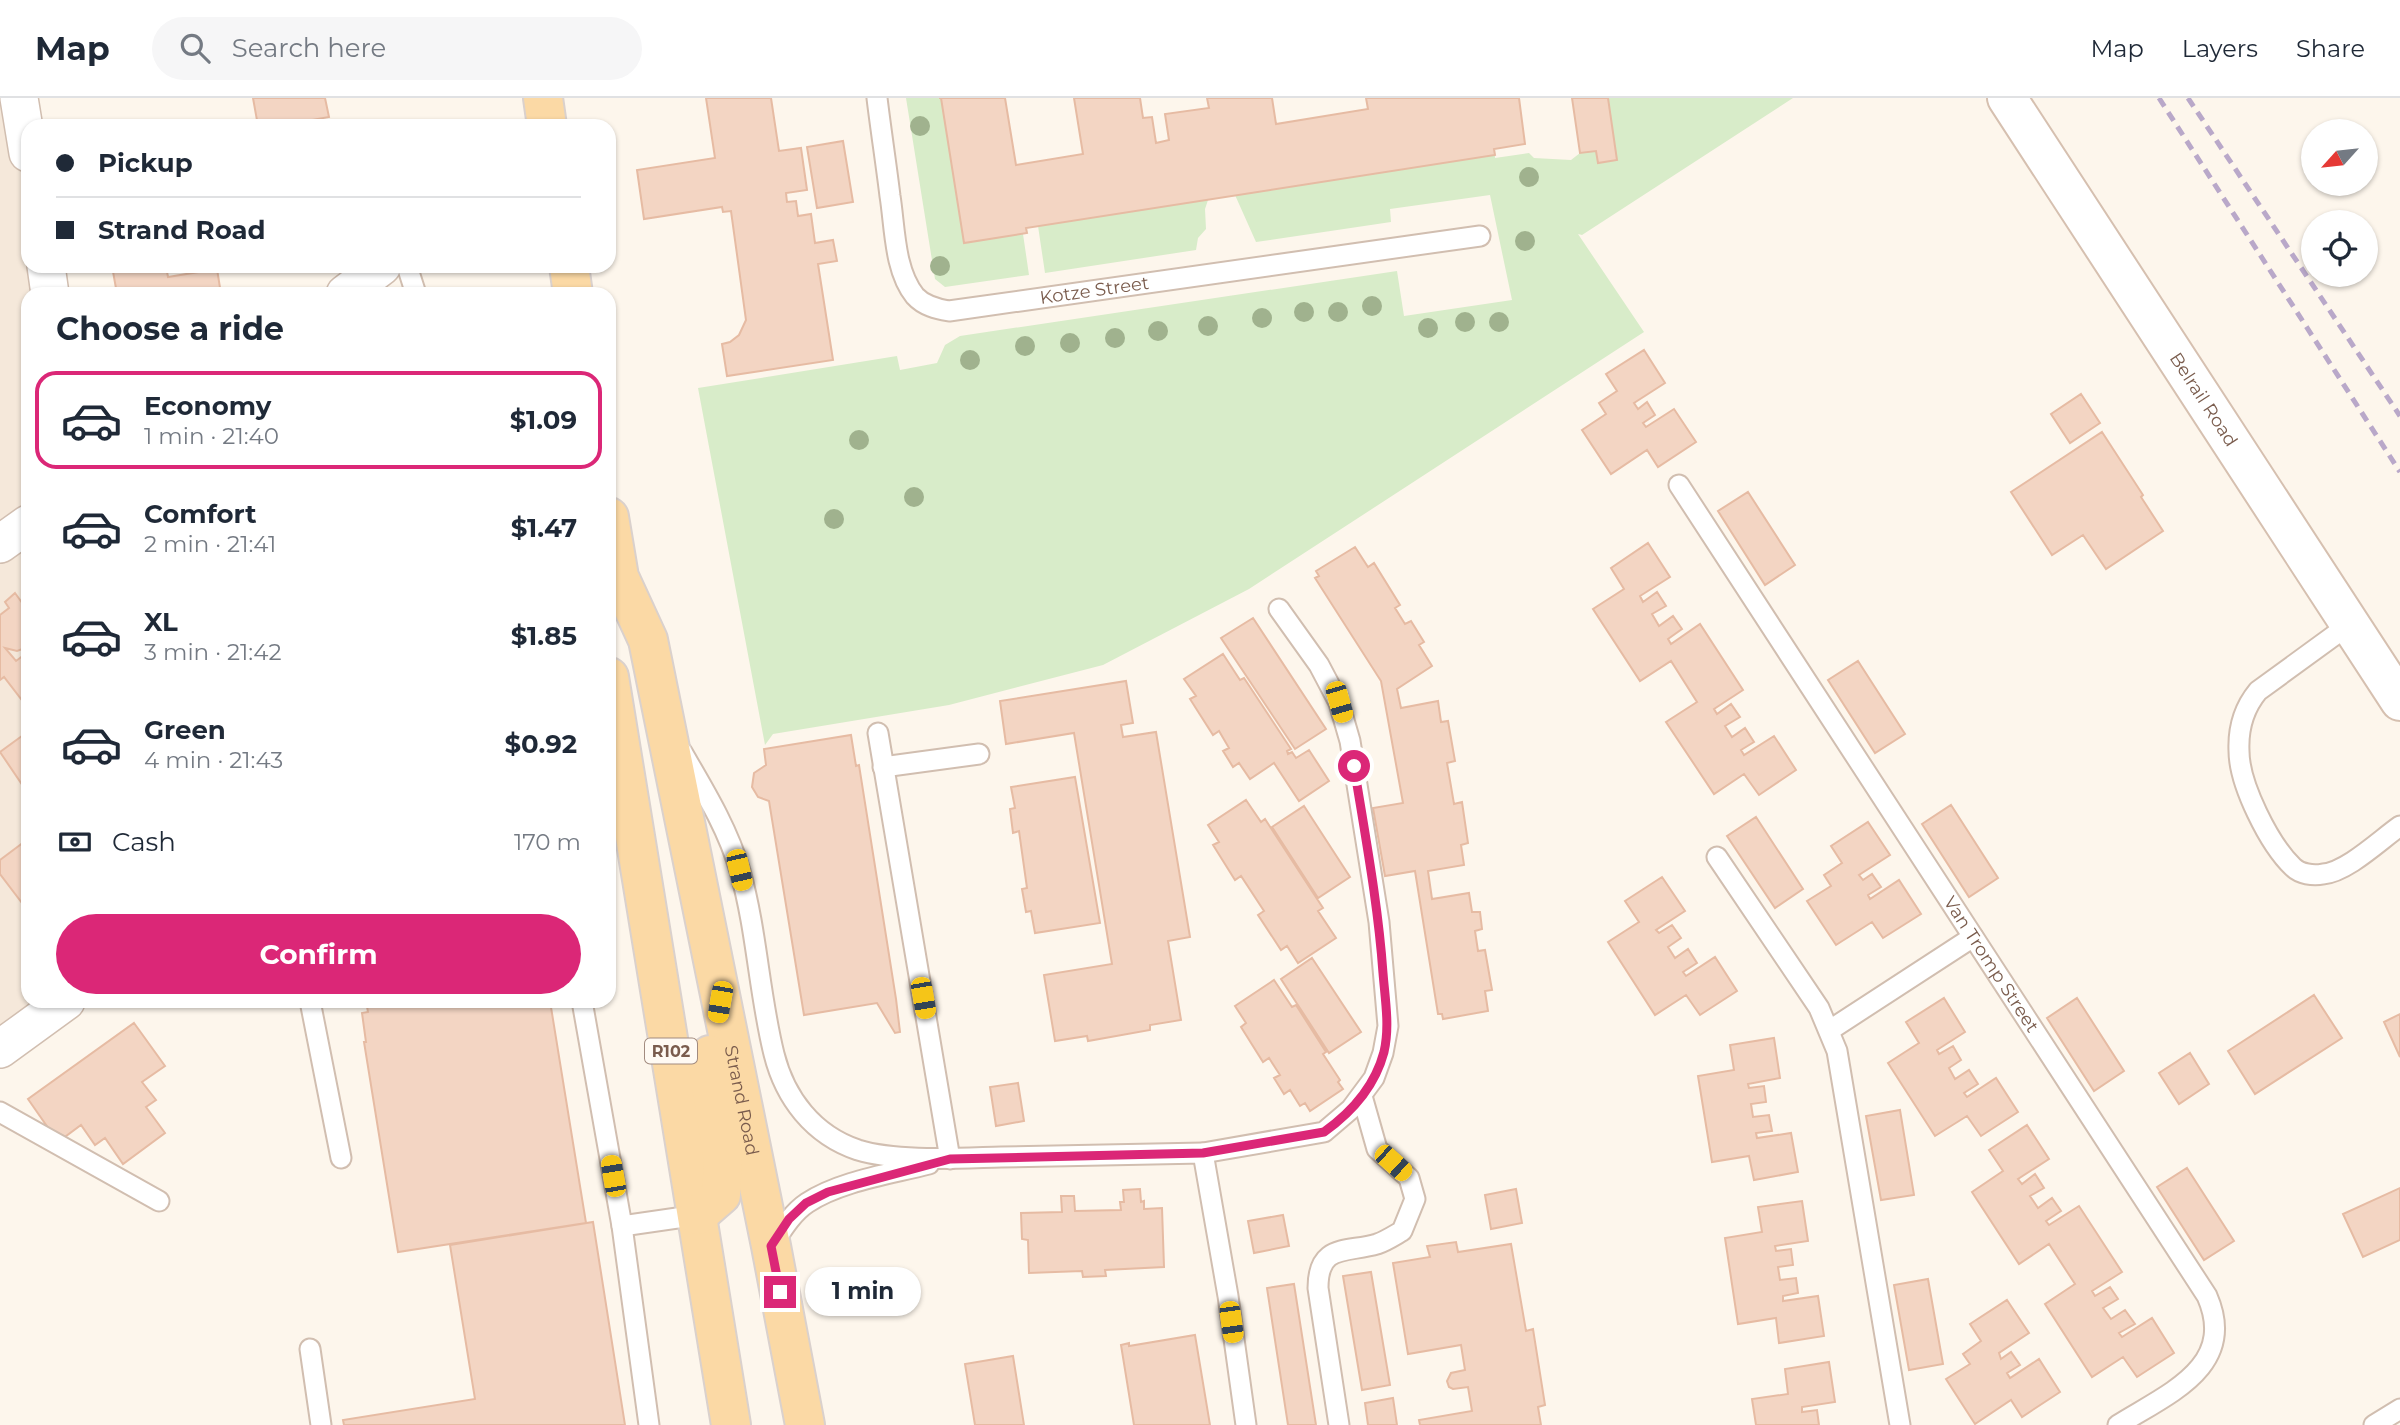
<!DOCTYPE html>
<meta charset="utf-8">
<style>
body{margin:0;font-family:Montserrat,sans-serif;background:#f6f6f7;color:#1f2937;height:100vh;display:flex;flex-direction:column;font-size:26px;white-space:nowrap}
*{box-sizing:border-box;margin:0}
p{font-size:23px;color:#747a83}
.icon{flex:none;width:38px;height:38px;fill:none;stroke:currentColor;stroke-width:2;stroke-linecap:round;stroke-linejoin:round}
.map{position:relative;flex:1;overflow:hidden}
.panel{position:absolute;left:21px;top:189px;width:595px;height:721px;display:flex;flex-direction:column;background:#fff;border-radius:21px;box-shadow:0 2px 5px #0004}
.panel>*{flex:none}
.hud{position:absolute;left:21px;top:21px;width:595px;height:154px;border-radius:21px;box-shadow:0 2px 5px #0004;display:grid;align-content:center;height:154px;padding:0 35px;background:#fff}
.needle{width:46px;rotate:243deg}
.tools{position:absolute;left:2301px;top:21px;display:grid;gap:14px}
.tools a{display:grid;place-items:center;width:77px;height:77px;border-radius:50%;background:#fff;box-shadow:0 2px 5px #0004;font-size:35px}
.end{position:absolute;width:32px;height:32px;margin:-16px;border:9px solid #db2777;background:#fff;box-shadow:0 0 0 4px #fff}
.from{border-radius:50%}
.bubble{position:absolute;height:49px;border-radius:24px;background:#fff;box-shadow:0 2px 5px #0004;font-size:23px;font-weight:700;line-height:49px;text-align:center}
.car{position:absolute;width:21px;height:42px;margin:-21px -10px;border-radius:9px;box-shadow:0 0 5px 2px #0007;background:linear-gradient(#f5c518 24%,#345 0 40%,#f5c518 0 76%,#345 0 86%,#f5c518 0)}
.hud b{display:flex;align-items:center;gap:24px;height:66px;font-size:26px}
.hud b+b{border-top:2px solid #e0e1e3}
.hud i{width:18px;height:18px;background:#1f2937}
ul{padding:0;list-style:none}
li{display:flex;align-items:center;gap:21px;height:98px;margin:0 14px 10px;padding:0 21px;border:4px solid transparent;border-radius:21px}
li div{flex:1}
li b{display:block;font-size:26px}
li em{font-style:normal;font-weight:700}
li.active{border-color:#db2777}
li>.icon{width:63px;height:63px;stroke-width:1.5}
h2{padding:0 35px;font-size:32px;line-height:84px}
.pay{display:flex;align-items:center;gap:18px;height:77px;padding:0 35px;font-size:26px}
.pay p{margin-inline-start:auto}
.action{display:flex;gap:14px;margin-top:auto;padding:14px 35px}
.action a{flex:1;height:80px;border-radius:42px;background:#db2777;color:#fff;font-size:28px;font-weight:700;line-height:80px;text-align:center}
header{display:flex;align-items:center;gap:42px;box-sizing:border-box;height:98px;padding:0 35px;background:#fff;border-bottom:2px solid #e0e1e3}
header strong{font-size:33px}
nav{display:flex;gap:38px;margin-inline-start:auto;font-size:24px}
.search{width:490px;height:63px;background:#f6f6f7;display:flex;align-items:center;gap:18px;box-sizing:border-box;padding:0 24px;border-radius:38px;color:#747a83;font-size:26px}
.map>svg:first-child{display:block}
</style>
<header>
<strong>Map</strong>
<div class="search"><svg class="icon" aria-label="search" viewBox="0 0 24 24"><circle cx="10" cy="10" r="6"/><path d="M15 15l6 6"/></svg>Search here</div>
<nav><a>Map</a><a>Layers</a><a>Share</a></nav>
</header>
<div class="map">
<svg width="2400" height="1327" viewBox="0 0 2400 1327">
<rect width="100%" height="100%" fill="#fdf6ec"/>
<path fill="#f5e8da" d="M0 0H17L28 71V168H43L48 196H28V903H69L0 953Z"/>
<path fill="#d8ecc9" d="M906 0H941L964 145 1023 136 1029 177 945 189 935 181Z
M1608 0H1793L1582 137 1578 136 1644 234 1249 491 1103 567 949 607 773 636 765 647 698 290 897 258 900 272 937 265 945 247 960 238 1397 173 1404 218 1512 202 1490 97 1390 111 1391 124 1256 144 1235 97 1495 57V60L1529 55 1534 60 1571 62 1580 55 1596 53 1598 65 1616 62Z
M1208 102 1205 111 1206 131 1198 140 1196 152 1045 175 1038 128Z"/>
<path fill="#f3d5c3" stroke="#e6bba3" stroke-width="2" d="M253 0H325L329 19 279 28H258Z
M706 0H771L779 53 801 50 807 92 786 95 787 104 796 103 798 118 811 116 815 145 833 142 837 163 818 166 833 262 727 278 722 246 730 244 739 237 746 222 731 113 723 114 722 109 644 121 637 72 715 60Z
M939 0H1005L1016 67 1083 56 1074 0H1140L1143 20 1152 19 1156 45 1169 42 1165 16 1209 10 1207 0H1272L1276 26 1368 11 1366 0H1519L1525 46 1494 51 1495 57 1026 130 1027 135 964 145 941 0Z
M1572 0H1608L1617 62 1598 65 1596 53 1580 55Z
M843 43 853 104 817 110 807 49Z
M112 168H166L168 179 217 171 221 196H117Z
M1644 252 1665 285 1634 305 1638 311 1647 304 1655 317 1643 325 1646 329 1674 311 1696 344 1658 369 1647 352 1611 376 1582 332 1606 316 1599 305 1617 293 1606 276Z
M2081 296 2100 325 2070 345 2051 316Z
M2102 334 2143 397 2141 399 2163 433 2106 471 2083 437 2052 457 2011 394Z
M1748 394 1795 467 1765 487 1718 413Z
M1648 445 1670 479 1640 498 1643 504 1657 494 1666 508 1652 516 1659 528 1673 518 1682 531 1668 541 1671 546 1700 526 1743 592 1714 611 1717 616 1731 606 1740 619 1725 628 1732 639 1745 630 1754 644 1741 652 1744 657 1774 638 1796 672 1759 697 1744 676 1714 696 1666 624 1697 604 1671 563 1640 583 1593 511 1624 491 1611 470Z
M1355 449 1368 469 1374 465 1400 507 1395 510 1405 526 1411 523 1424 544 1419 547 1432 568 1397 591 1401 610 1438 603 1441 624 1448 623 1455 663 1447 665 1454 706 1462 704 1468 745 1461 747 1464 767 1428 773 1432 801 1469 795 1472 814H1480L1482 831 1475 833 1478 853 1485 852 1492 892 1485 893 1488 913 1443 921 1442 916H1438L1415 773 1385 778 1373 710 1403 705 1381 583 1315 480 1319 478 1316 473Z
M15 495 28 513V549L17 553 5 550 16 563 28 554V610L4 579 0 582V517L9 510 5 504Z
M1253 520 1326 631 1295 651 1221 540Z
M1223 556 1240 582 1244 580 1291 651 1287 653 1288 656 1292 654 1296 660 1309 652 1329 683 1299 703 1274 665 1250 681 1239 665 1233 669 1223 653 1229 650 1219 633 1213 637 1190 601 1196 598 1184 581Z
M1858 563 1905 636 1875 655 1828 582Z
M1126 583 1133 625 1121 627 1123 639 1156 634 1190 839 1168 843 1181 922 1150 927V932L1088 943 1087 938 1055 943 1044 877 1112 866 1074 635 1006 646 1000 603Z
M26 635 28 637V684L23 688 0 654Z
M851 637 856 668 859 667 896 901 900 934 895 935 877 905 804 917 769 703 758 699 752 689 754 675 766 667 764 651Z
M1075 679 1100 825 1035 835 1031 813 1026 814 1022 791 1027 790 1019 733 1013 735 1010 711 1015 710 1011 689Z
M1246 702 1261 724 1265 721 1323 810 1318 813 1336 840 1298 865 1287 848 1281 852 1258 817 1264 813 1241 778 1235 782 1213 747 1219 744 1208 727Z
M1951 707 1998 780 1969 799 1922 726Z
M1304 708 1350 779 1318 800 1272 729Z
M1756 719 1803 791 1775 810 1727 738Z
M1868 724 1890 757 1859 777 1863 782 1872 776 1881 789 1868 797 1870 801 1899 782 1921 816 1883 840 1872 824 1836 847 1807 803 1831 788 1824 777 1842 765 1831 748Z
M28 741V810L24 804 22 805 0 776V762Z
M1662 779 1685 813 1656 832 1659 835 1672 827 1681 840 1668 849 1675 860 1688 851 1697 865 1683 874 1686 878 1715 859 1737 893 1700 917 1686 897 1655 917 1608 844 1639 824 1625 803Z
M1312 860 1361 934 1329 955 1281 881Z
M1274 882 1292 909 1296 907 1326 954 1323 956 1340 982 1338 984 1343 991 1310 1013 1305 1005 1300 1008 1290 992 1284 996 1274 980 1280 977 1269 960 1263 964 1241 929 1246 925 1235 908Z
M2314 897 2342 940 2255 996 2228 953Z
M1944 900 1965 934 1937 952 1939 956 1953 948 1961 962 1949 970 1955 981 1969 972 1978 986 1964 995 1967 999 1996 980 2018 1014 1981 1038 1967 1018 1935 1038 1888 965 1919 945 1906 924Z
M2077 900 2124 973 2094 993 2047 920Z
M366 903H550L586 1125 398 1154 364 944H366L362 915 368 914Z
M2400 916V959L2384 924Z
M134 925 165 968 142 984 156 1002 146 1009 165 1035 123 1066 105 1040 95 1047 81 1027 58 1044 28 1001Z
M1774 940 1780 980 1748 986 1749 990 1764 988 1766 1004 1751 1006 1753 1019 1769 1017 1772 1033 1756 1035 1757 1040 1791 1035 1798 1074 1754 1082 1749 1058 1712 1064 1698 978 1734 972 1730 947Z
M2190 955 2209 986 2179 1006 2159 975Z
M1018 985 1024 1023 996 1028 990 989Z
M1900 1012 1914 1097 1881 1102 1866 1018Z
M2027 1027 2049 1061 2018 1081 2022 1086 2035 1076 2044 1090 2030 1098 2038 1110 2052 1100 2061 1113 2046 1123 2049 1127 2079 1108 2122 1174 2092 1193 2095 1198 2110 1189 2118 1201 2103 1210 2111 1221 2125 1212 2135 1226 2119 1235 2122 1239 2152 1220 2174 1255 2137 1279 2123 1259 2092 1279 2045 1206 2075 1186 2049 1146 2019 1166 1972 1094 2003 1073 1989 1052Z
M2187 1070 2234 1143 2204 1162 2157 1089Z
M2400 1090V1142L2363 1159 2343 1116Z
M1140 1091 1141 1104 1144 1103V1111L1162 1110 1164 1169 1105 1172 1106 1178 1083 1179 1082 1173 1029 1175 1028 1142 1022 1141 1021 1115 1062 1114 1061 1098H1074L1075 1113 1121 1112 1120 1104H1124L1123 1092Z
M1516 1091 1522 1125 1491 1131 1485 1097Z
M1802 1103 1808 1143 1775 1148 1776 1153 1791 1151 1793 1167 1778 1169 1780 1182 1796 1180 1798 1195 1783 1198V1203L1818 1198 1824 1238 1779 1245 1776 1220 1738 1226 1725 1140 1762 1134 1758 1109Z
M1283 1117 1289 1148 1254 1155 1248 1123Z
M593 1124 625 1327H344L343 1322 475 1301 450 1147Z
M1456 1144 1458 1154 1511 1146 1526 1233 1533 1231 1545 1307 1538 1309 1541 1327H1420L1419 1322 1472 1313 1468 1289 1453 1291 1449 1289 1447 1283 1451 1275 1465 1272 1461 1247 1408 1256 1393 1165 1430 1159 1427 1148Z
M1371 1174 1390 1287 1362 1292 1343 1178Z
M1928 1181 1943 1266 1909 1272 1894 1187Z
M1294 1186 1316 1327H1288L1267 1190Z
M2007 1202 2029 1235 1999 1255 2001 1261 2011 1254 2020 1267 2007 1275 2010 1280 2039 1261 2060 1294 2022 1319 2011 1302 1975 1326 1946 1281 1970 1266 1963 1256 1981 1243 1970 1226Z
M1195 1237 1210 1327H1134L1121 1247 1129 1245V1248Z
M1013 1258 1024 1327H975L965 1266Z
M1829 1264 1835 1304 1802 1309V1314L1817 1312 1819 1327H1756L1752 1301 1788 1296 1785 1271Z
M1393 1300 1397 1327H1368L1365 1305Z"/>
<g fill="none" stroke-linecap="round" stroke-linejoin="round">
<g stroke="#d1beb0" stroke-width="23">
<g id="lane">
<path id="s1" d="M877 0C881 33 886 65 890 98 895 129 894 172 915 198 924 208 937 211 949 213L1480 138"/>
<path d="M407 168 416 196"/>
<path id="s2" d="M1679 387 2207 1198C2238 1269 2167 1296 2118 1327"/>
<path d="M2350 526 2258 593C2244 610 2238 631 2239 653 2239 686 2269 746 2293 769 2300 776 2313 778 2323 776 2347 774 2380 742 2400 728"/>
<path d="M878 635 950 1061"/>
<path d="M682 654C704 692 728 731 740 773 757 833 759 896 774 956 785 1000 813 1037 858 1052 897 1064 959 1060 1001 1059 1068 1058 1135 1056 1203 1055L1228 1198 1246 1327"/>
<path d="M883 669 979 656"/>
<path d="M1717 759 1819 910 1837 953 1900 1327"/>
<path d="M310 903 341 1060"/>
<path d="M582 903 622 1128 649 1327"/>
<path d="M1830 932 1973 839"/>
<path d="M0 1014 159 1103"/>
<path d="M1203 1055 1324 1034 1351 1011 1374 980 1383 955 1388 928 1379 824 1350 643 1339 605 1319 567 1279 511"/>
<path d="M622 1128 698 1117"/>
<path d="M772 1147C782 1132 792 1115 807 1105 840 1083 891 1076 929 1066"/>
<path d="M310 1251 321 1327"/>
<path d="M1339 1327 1318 1190C1318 1145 1347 1155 1377 1146 1386 1143 1395 1137 1402 1133L1415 1101 1409 1080 1377 1051 1362 998"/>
<path d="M2374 1327 2400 1311"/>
</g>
</g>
<g stroke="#d1beb0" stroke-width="40">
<path id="street" d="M19 0 28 55
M46 168 50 196
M345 196 382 168
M0 446 28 426
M0 951 66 903"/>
</g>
<g stroke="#d6c0b0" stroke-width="42">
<g id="secondary">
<path id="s3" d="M2007 0 2400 603"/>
</g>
</g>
<g stroke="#dad1cd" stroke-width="42">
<g id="primary">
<path d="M543 0 547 28"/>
<path d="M569 168 573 196"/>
<path id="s4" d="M609 419 619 479 648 542 771 1148 805 1327"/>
<path d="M609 579 731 1327"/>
<path d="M698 1117 721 1097 723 1062 708 969 710 957"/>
</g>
</g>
<use href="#lane" stroke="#fff" stroke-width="19"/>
<use href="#street" stroke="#fff" stroke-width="37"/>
<use href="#secondary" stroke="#fff" stroke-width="38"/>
<use href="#primary" stroke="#fbd9a5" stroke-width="38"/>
<path stroke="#b9a8c9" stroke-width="5" stroke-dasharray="10 7" stroke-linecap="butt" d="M2159 0 2400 374
M2188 0 2400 318"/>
</g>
<g fill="#a0b28e">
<circle cx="920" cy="28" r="10"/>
<circle cx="1529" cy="79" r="10"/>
<circle cx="1525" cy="143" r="10"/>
<circle cx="940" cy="168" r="10"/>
<circle cx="1372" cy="208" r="10"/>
<circle cx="1304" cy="214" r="10"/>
<circle cx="1338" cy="214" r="10"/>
<circle cx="1262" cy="220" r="10"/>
<circle cx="1465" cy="224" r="10"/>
<circle cx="1499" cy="224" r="10"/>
<circle cx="1208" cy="228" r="10"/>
<circle cx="1428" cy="230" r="10"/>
<circle cx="1158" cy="233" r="10"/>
<circle cx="1115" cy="240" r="10"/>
<circle cx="1070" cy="245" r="10"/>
<circle cx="1025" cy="248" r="10"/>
<circle cx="970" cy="262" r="10"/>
<circle cx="859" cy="342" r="10"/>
<circle cx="914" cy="399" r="10"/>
<circle cx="834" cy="421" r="10"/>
</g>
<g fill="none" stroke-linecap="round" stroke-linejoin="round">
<path stroke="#db2777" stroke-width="9" d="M780 1194 771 1148 789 1121 806 1105 828 1094 950 1061 1203 1055 1324 1034C1352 1014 1375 988 1384 954 1390 928 1385 901 1383 875 1378 805 1365 737 1354 668"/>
</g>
<g text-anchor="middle" stroke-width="5" stroke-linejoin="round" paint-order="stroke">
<rect fill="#fffaf3" stroke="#a28b7f" stroke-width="2" x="645" y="940.5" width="52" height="25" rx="5"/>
<g font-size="16" font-weight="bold" fill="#7a5c4d">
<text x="671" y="959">R102</text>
</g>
<g font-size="18" fill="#7a5c4d" stroke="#fffaf3">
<text dy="6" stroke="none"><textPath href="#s1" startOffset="388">Kotze Street</textPath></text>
<text dy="6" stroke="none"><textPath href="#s3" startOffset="360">Belrail Road</textPath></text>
<text dy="6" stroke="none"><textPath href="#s2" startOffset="572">Van Tromp Street</textPath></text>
<text dy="6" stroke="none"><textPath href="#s4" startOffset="600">Strand Road</textPath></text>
</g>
</g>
</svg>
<div class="tools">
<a><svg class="needle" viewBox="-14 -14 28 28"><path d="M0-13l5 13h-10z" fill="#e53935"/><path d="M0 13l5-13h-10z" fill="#747a83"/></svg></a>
<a><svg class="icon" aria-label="locate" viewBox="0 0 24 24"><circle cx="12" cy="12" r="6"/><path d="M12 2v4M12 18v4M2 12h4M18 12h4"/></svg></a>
</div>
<i class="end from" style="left:1354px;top:668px"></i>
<i class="end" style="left:780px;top:1194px"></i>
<div class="bubble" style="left:805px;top:1169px;width:116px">1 min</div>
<i class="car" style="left:1339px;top:604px;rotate:164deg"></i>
<i class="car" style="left:739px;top:772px;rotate:167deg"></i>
<i class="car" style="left:923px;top:900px;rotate:170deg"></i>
<i class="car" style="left:720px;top:904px;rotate:190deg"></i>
<i class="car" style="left:1393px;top:1065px;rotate:132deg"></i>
<i class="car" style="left:613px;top:1078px;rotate:350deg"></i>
<i class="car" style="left:1231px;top:1224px;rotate:172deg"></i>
<div class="hud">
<b><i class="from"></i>Pickup</b>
<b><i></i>Strand Road</b>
</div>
<section class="panel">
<h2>Choose a ride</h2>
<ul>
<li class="active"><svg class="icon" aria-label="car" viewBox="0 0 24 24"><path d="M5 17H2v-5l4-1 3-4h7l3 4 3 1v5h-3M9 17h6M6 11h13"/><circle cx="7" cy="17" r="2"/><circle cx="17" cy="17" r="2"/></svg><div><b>Economy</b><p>1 min · 21:40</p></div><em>$1.09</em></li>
<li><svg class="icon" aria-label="car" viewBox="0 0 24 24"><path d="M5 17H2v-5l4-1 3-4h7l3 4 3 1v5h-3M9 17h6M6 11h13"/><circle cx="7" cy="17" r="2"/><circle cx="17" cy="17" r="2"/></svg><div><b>Comfort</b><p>2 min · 21:41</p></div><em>$1.47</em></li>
<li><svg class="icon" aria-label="car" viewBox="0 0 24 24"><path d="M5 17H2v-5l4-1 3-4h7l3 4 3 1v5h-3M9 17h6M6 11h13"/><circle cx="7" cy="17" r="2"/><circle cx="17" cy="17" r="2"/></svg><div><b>XL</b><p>3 min · 21:42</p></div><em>$1.85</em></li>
<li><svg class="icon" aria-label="car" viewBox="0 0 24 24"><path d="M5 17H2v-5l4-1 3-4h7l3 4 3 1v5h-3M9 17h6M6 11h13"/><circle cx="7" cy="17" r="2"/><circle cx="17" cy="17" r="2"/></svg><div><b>Green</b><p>4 min · 21:43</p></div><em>$0.92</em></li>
</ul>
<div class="pay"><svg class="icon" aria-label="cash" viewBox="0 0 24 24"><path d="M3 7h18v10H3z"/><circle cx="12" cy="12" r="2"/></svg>Cash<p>170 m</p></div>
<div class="action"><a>Confirm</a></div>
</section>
</div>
